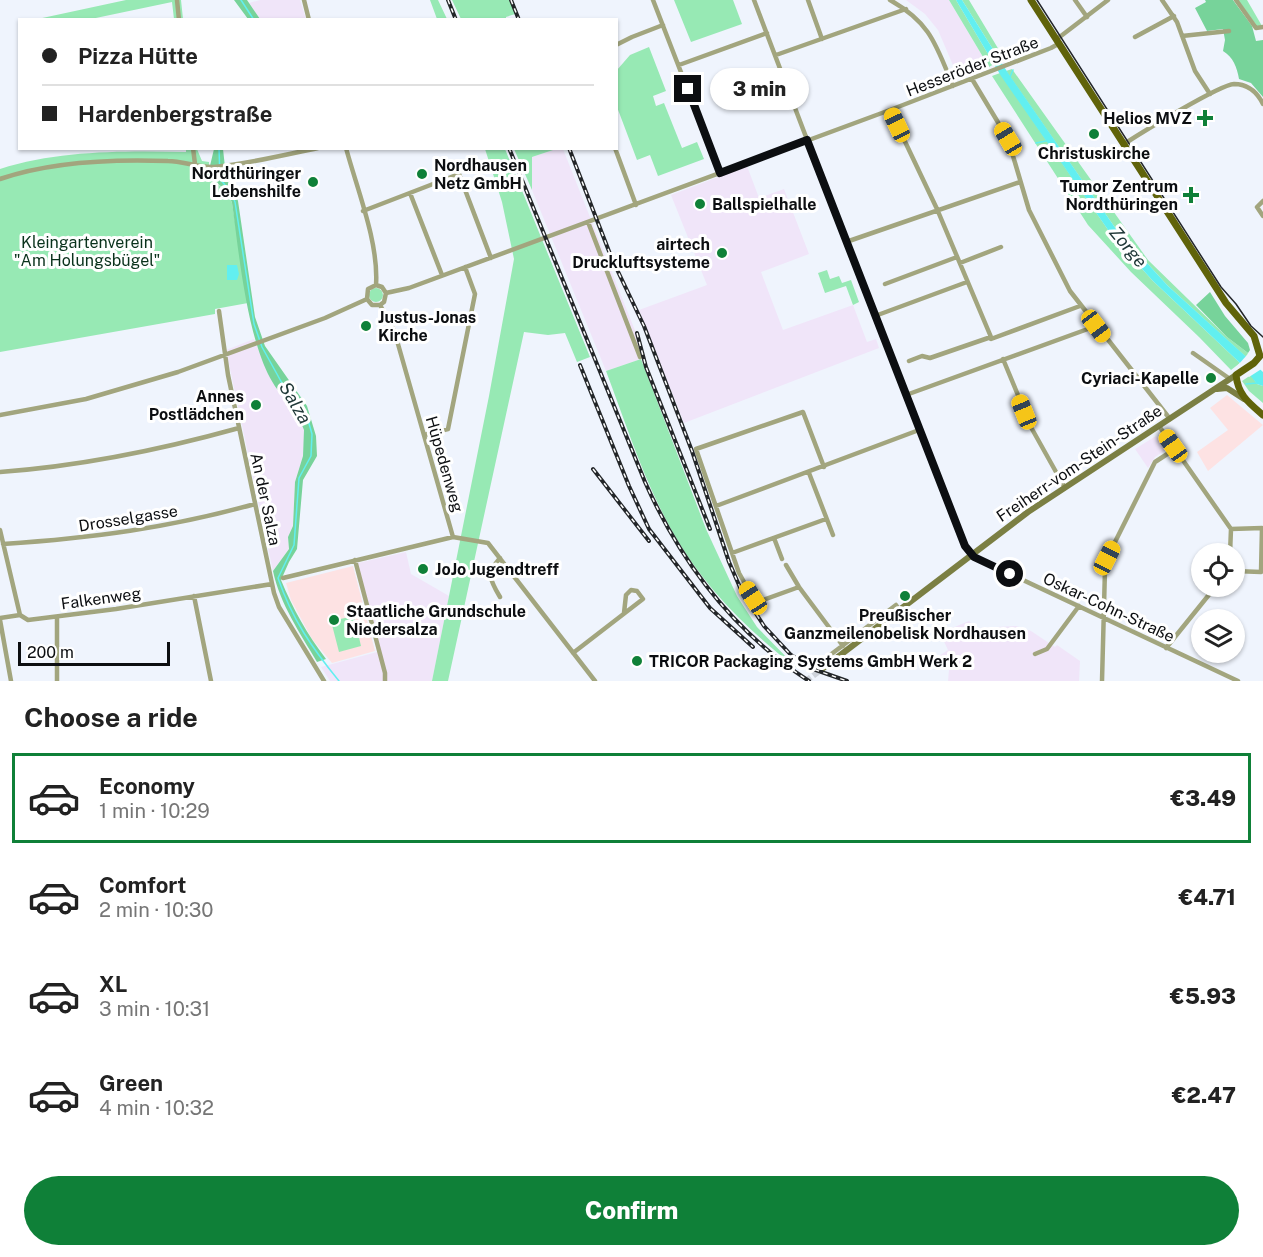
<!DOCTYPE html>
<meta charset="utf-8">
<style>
body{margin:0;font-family:"Public Sans",sans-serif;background:#f6f6f6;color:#222;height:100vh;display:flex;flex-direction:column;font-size:22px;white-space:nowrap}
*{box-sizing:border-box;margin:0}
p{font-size:20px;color:#767676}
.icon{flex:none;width:33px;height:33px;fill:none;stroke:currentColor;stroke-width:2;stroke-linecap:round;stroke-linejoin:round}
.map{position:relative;height:681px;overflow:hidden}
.drawer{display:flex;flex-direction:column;background:#fff;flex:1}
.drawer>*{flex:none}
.banner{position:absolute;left:18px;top:18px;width:600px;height:132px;border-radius:0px;box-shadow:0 2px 4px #0004;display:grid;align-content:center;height:132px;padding:0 24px;background:#fff}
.tools{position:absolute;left:1191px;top:543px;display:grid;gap:12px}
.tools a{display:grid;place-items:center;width:54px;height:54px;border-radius:50%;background:#fff;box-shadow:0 2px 4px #0004;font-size:30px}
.scale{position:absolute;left:18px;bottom:15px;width:152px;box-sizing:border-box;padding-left:6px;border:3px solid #0c0e11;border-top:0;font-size:16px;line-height:21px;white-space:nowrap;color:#0c0e11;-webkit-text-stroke:4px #fff;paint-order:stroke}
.end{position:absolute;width:27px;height:27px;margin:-14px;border:8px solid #0c0e11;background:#fff;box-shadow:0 0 0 3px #fff}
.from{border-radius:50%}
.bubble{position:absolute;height:42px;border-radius:21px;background:#fff;box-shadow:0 2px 4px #0004;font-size:20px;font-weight:800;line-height:42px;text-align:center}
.car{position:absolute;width:18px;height:36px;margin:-18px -9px;border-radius:8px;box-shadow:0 0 4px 2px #0007;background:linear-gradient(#f5c518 24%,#345 0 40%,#f5c518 0 76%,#345 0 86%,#f5c518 0)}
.banner b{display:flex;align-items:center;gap:21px;height:57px;font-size:22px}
.banner b+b{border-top:2px solid #e0e0e0}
.banner i{width:15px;height:15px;background:#222}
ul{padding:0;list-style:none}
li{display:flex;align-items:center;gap:18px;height:90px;margin:0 12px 9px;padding:0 12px;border:3px solid transparent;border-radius:0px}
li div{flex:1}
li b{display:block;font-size:22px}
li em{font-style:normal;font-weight:800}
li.current{border-color:#0f8038}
li>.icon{width:54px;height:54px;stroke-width:1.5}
h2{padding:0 24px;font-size:27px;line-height:72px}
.cta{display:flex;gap:12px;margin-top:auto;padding:12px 24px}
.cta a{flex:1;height:69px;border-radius:36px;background:#0f8038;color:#fff;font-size:24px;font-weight:800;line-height:69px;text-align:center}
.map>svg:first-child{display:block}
</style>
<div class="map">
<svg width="1263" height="681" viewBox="0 0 1263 681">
<rect width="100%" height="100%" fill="#eff4fd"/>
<path fill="#f0e5f9" d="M260 0H300L306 19H260L249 3Z
M906 0H949L989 67 958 77 938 30 925 14Z
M556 149H563L636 333 641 359 606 371 532 190V157Z
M747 166 759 198 784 189 809 254 761 272 783 330 853 305 867 342 876 339 879 348 684 423 639 310 707 285 671 195Z
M254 339 275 385 283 398 293 403 305 430 303 456 295 482 293 527 288 537 289 549 273 571 226 350Z
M1156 436 1167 449 1155 457 1148 468 1135 449Z
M406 552 411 574 449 596 432 681H330L321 667 377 652 354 564Z
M969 621 977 628 1016 626 1031 631 1055 647 1057 645 1080 661 1079 681H948L949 670 939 656 948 650 940 633Z"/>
<path fill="#fde2e3" d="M1227 395 1263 425 1208 471 1197 452 1228 430 1210 408Z
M353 566 375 651 332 663 312 639 291 600 286 583Z"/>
<path fill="#97e9b4" d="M126 0H181L183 19H174L172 2 91 19 33 20Z
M430 0H438L447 19H437Z
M452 0H510L515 14 506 17V19H461Z
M674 0H733L742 24 691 42Z
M949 0H956L994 64 989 67Z
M962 0H969L1005 60 1001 62Z
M1238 0H1247L1262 26H1257Z
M649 47 666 91 653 96 656 106 664 103 682 148 697 142 704 159 658 176 650 155 637 160 617 107V70L630 55Z
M1012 69 1148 260 1227 337 1248 353 1246 357 1168 286 1116 229 1006 71Z
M1000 73 1113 237 1153 281 1240 363 1231 370 1199 337 1131 272 1088 225 992 76Z
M752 79 758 95 750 98 744 82Z
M186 149H197L202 161 209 162C208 183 226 185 232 203L248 303 215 309V314L0 352V169C60 150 124 151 186 152Z
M485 149H505L590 357 577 362 565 333 548 335 524 332 448 681H432L489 396 514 259 502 202Z
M514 149H556L532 157V190Z
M827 270 830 279 839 276 842 283 851 280 859 302 853 305 846 286 825 293 818 273Z
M369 295a7 7 0 1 1 14 0a7 7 0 1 1-14 0Z
M641 359 706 529 737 596 757 627 797 668C748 631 703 586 672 531 644 481 626 424 606 371Z
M1251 375 1257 384 1263 386V403L1249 391 1242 381Z
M354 616 361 646 339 652 331 621Z"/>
<path fill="#77d39a" d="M234 0H247L260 19H248Z
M1205 0H1233L1252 26 1256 41 1263 40V97L1251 83 1239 79C1237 67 1233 57 1223 51L1225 40 1223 29 1207 31 1195 8 1206 2Z
M214 149H223L226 176 233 186 238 201 255 317 265 346 307 406 316 436 317 456 303 480 297 549 289 562 281 580C293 609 307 634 326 659L317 662C300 633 280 604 273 571L289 549 288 537 293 526 295 482 303 456 304 430 293 403C249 382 239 249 232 203L228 192 212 179 209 170Z
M1210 292 1225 316 1248 343 1250 350 1248 353 1227 337 1196 305Z"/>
<path fill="#62eff0" d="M956 0H962L1008 73 1116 229 1168 286 1263 372V386L1257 384 1240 363 1153 281 1113 237 1001 76Z
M227 265H237L239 274 237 280H227Z"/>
<path fill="#eff4fd" d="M1247 355 1263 368 1249 377 1238 365Z"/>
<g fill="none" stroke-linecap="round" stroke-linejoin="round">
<path stroke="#62eff0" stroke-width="1.5" d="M241 0 254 20
M1010 77 1013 70
M1036 143 1046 141
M219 148 220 179 230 191 235 202 254 324 262 347 288 394 308 420 312 434 311 456 299 478 294 545 278 578C292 619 312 648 339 681
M1246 384 1257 383"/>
<path stroke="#cdd2da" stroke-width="6" stroke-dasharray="6 3" stroke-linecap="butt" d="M806 681 822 669"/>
<path stroke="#a2a57e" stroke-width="4.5" d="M177 0 179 20
M304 0 309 20
M653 0 720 173
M754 0 833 208 965 546 974 557 1238 681
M808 0 822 39
M890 0C931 23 936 45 953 86
M1075 0 1087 17
M1162 0 1177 22 1195 71 1210 94
M1236 0 1256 28 1263 27
M1182 36 1229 31
M1135 37 1174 16
M1057 39 1108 0
M616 45 632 37 663 25
M776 55 906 9
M679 65 767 33
M972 79 1008 139 1029 210 1070 291 1170 419
M890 110 937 209 991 337
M1124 144C1141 133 1219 85 1234 84 1248 84 1257 92 1263 104
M193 148 195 164
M346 148C357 189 379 243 376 285
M615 148 636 205
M0 179C52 161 114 159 168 161 183 161 199 168 214 167 248 164 284 155 318 148
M410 193 442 275
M1263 201 1257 207 1263 216
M363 211 459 174 491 258
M588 222 640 357
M846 242 1020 182
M960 263 1001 247
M885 284 957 257
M376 285 382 287 386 293 384 302 380 305
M386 293 409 288 890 110 1051 48 1060 43
M367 299 368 289 376 285
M367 299 372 305H380
M380 305 394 330 453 537
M219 311 228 375 274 593 279 607 324 681
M875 316 967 282
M1193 353 1230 379
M1003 359 1032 429 1065 488
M909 361 922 356 930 358 991 337V339L1080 306
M906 395 1096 326
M0 415 86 399 178 372 325 318 367 299
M1159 426 1231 529
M424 435 448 429 475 294 465 267
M0 472C82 466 160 450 239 428
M809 473 833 535
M716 506 919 430
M1231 529 1262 528
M0 530 20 615 28 620 116 609 272 584
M774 538 782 559
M3 544C93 538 168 528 255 504
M732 553 826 519
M1230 554 1231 529
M355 560 385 673V681
M786 565 799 587 843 646
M1234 571 1261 572
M1261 572 1262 528
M283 578 453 537 488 543 595 681
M799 587 760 601 753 598 739 573 696 449 803 412 824 467
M194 596 211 681
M500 597C490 580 486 574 500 558
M57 617V681
M0 618 20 615
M0 620 11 681
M1166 648 1216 586
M573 653 643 599 637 591 631 590 626 595 624 613
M1035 654 1047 649 1079 606
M817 665 896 605 899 609
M1102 681 1105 569 1107 558 1155 462 1175 449"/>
<path stroke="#7b7f43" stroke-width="6" d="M1217 389 1227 388 1244 399
M822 669 1028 512 1236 375"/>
<path stroke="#60630a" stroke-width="7" d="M1031 0 1226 303 1254 336 1260 356 1254 363 1236 375C1238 395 1249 403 1263 415"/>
<path stroke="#232629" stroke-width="1.5" d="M1037 0 1221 287 1236 304 1251 326 1263 337"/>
<g stroke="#232629" stroke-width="4">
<path id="rail" d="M448 0 456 20
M511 0 519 20
M509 148 645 482C681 563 734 632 809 681
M569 148 612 259 644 326 692 451 729 562 742 592 764 626 791 655 813 669 847 681
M637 333 646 367 710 529
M580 365 629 486 649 529 710 608 753 647
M593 469 649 541"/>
</g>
<use href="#rail" stroke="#fff" stroke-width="1.5" stroke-dasharray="4.5" stroke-linecap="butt"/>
</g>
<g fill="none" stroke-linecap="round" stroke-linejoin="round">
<path stroke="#0c0e11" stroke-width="8" d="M688 89 720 173 807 140 965 546 974 557 1010 574"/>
</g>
<g fill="#0f8038" stroke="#fff" stroke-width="2">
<path d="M1202 109h6v6h6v6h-6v6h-6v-6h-6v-6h6z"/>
<circle cx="1094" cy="134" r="6"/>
<circle cx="422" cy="174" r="6"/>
<circle cx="313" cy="182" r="6"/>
<path d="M1188 186h6v6h6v6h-6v6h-6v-6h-6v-6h6z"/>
<circle cx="700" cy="204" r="6"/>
<circle cx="722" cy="253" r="6"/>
<circle cx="366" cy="326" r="6"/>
<circle cx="1211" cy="378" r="6"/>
<circle cx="256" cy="405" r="6"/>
<circle cx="423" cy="569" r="6"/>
<circle cx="905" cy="596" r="6"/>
<circle cx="334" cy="620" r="6"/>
<circle cx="637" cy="661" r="6"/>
</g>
<g text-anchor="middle" stroke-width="6" stroke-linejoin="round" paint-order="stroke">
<g font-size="16" fill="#0c0e11" stroke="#fff">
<text transform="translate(972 66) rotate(-21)" y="6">Hesseröder Straße</text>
<text transform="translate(1079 463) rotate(-34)" y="6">Freiherr-vom-Stein-Straße</text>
<text transform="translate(445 464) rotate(74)" y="6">Hüpedenweg</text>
<text transform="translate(266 499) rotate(78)" y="6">An der Salza</text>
<text transform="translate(128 518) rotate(-9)" y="6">Drosselgasse</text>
<text transform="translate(101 598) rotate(-8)" y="6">Falkenweg</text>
<text transform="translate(1109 607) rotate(25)" y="6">Oskar-Cohn-Straße</text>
</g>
<g font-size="16" font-weight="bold" fill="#0c0e11" stroke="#fff" text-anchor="end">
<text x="1192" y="124">Helios MVZ</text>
<text x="1094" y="159" text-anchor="middle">Christuskirche</text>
<text x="434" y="171" text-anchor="start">Nordhausen<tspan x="434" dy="18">Netz GmbH</tspan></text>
<text x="301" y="179">Nordthüringer<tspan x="301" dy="18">Lebenshilfe</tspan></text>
<text x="1178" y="192">Tumor Zentrum<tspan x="1178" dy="18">Nordthüringen</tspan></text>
<text x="712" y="210" text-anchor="start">Ballspielhalle</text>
<text x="710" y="250">airtech<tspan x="710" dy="18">Druckluftsysteme</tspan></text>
<text x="378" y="323" text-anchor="start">Justus-Jonas<tspan x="378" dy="18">Kirche</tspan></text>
<text x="1199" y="384">Cyriaci-Kapelle</text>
<text x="244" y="402">Annes<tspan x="244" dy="18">Postlädchen</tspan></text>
<text x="435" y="575" text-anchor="start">JoJo Jugendtreff</text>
<text x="346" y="617" text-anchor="start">Staatliche Grundschule<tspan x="346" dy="18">Niedersalza</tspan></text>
<text x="905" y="621" text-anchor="middle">Preußischer<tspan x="905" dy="18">Ganzmeilenobelisk Nordhausen</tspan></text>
<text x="649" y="667" text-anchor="start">TRICOR Packaging Systems GmbH Werk 2</text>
</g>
<g font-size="16" fill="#0a321c" stroke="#fff">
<text x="87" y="248">Kleingartenverein<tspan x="87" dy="18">"Am Holungsbügel"</tspan></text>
</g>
<g font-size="18" font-style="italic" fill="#213939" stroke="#fff">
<text transform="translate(1128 247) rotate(50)" y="6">Zorge</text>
<text transform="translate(295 403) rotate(60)" y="6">Salza</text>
</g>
</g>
</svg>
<div class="tools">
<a><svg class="icon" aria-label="locate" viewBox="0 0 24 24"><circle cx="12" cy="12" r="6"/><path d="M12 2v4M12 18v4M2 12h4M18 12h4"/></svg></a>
<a><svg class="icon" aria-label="layers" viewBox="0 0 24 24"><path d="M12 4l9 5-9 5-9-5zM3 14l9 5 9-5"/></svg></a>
</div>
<div class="scale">200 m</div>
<i class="end from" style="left:1010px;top:574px"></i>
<i class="end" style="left:688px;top:89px"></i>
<div class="bubble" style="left:710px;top:68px;width:99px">3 min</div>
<i class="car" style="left:897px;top:125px;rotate:335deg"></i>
<i class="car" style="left:1008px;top:139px;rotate:329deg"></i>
<i class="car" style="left:1096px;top:326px;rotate:143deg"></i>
<i class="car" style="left:1024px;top:412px;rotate:338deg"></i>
<i class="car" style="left:1173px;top:446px;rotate:325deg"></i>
<i class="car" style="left:1107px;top:558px;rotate:27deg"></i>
<i class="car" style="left:753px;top:598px;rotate:327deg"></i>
<div class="banner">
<b><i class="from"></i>Pizza Hütte</b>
<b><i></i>Hardenbergstraße</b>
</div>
</div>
<section class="drawer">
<h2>Choose a ride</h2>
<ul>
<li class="current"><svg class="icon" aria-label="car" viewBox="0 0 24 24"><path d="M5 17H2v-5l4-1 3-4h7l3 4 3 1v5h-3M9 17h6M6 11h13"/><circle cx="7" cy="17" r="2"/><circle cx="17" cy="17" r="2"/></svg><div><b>Economy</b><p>1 min · 10:29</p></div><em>€3.49</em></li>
<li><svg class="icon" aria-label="car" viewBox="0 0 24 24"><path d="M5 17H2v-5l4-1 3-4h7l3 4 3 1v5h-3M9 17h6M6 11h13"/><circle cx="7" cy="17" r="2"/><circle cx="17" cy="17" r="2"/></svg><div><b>Comfort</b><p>2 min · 10:30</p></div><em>€4.71</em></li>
<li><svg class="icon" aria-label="car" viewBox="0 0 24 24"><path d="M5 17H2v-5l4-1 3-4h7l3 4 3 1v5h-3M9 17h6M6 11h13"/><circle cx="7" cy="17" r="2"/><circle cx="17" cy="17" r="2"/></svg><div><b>XL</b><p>3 min · 10:31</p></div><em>€5.93</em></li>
<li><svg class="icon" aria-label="car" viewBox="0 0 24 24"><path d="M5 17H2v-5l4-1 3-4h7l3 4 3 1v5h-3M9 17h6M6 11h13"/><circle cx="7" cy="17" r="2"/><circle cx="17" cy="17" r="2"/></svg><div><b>Green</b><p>4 min · 10:32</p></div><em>€2.47</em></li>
</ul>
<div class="cta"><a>Confirm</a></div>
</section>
